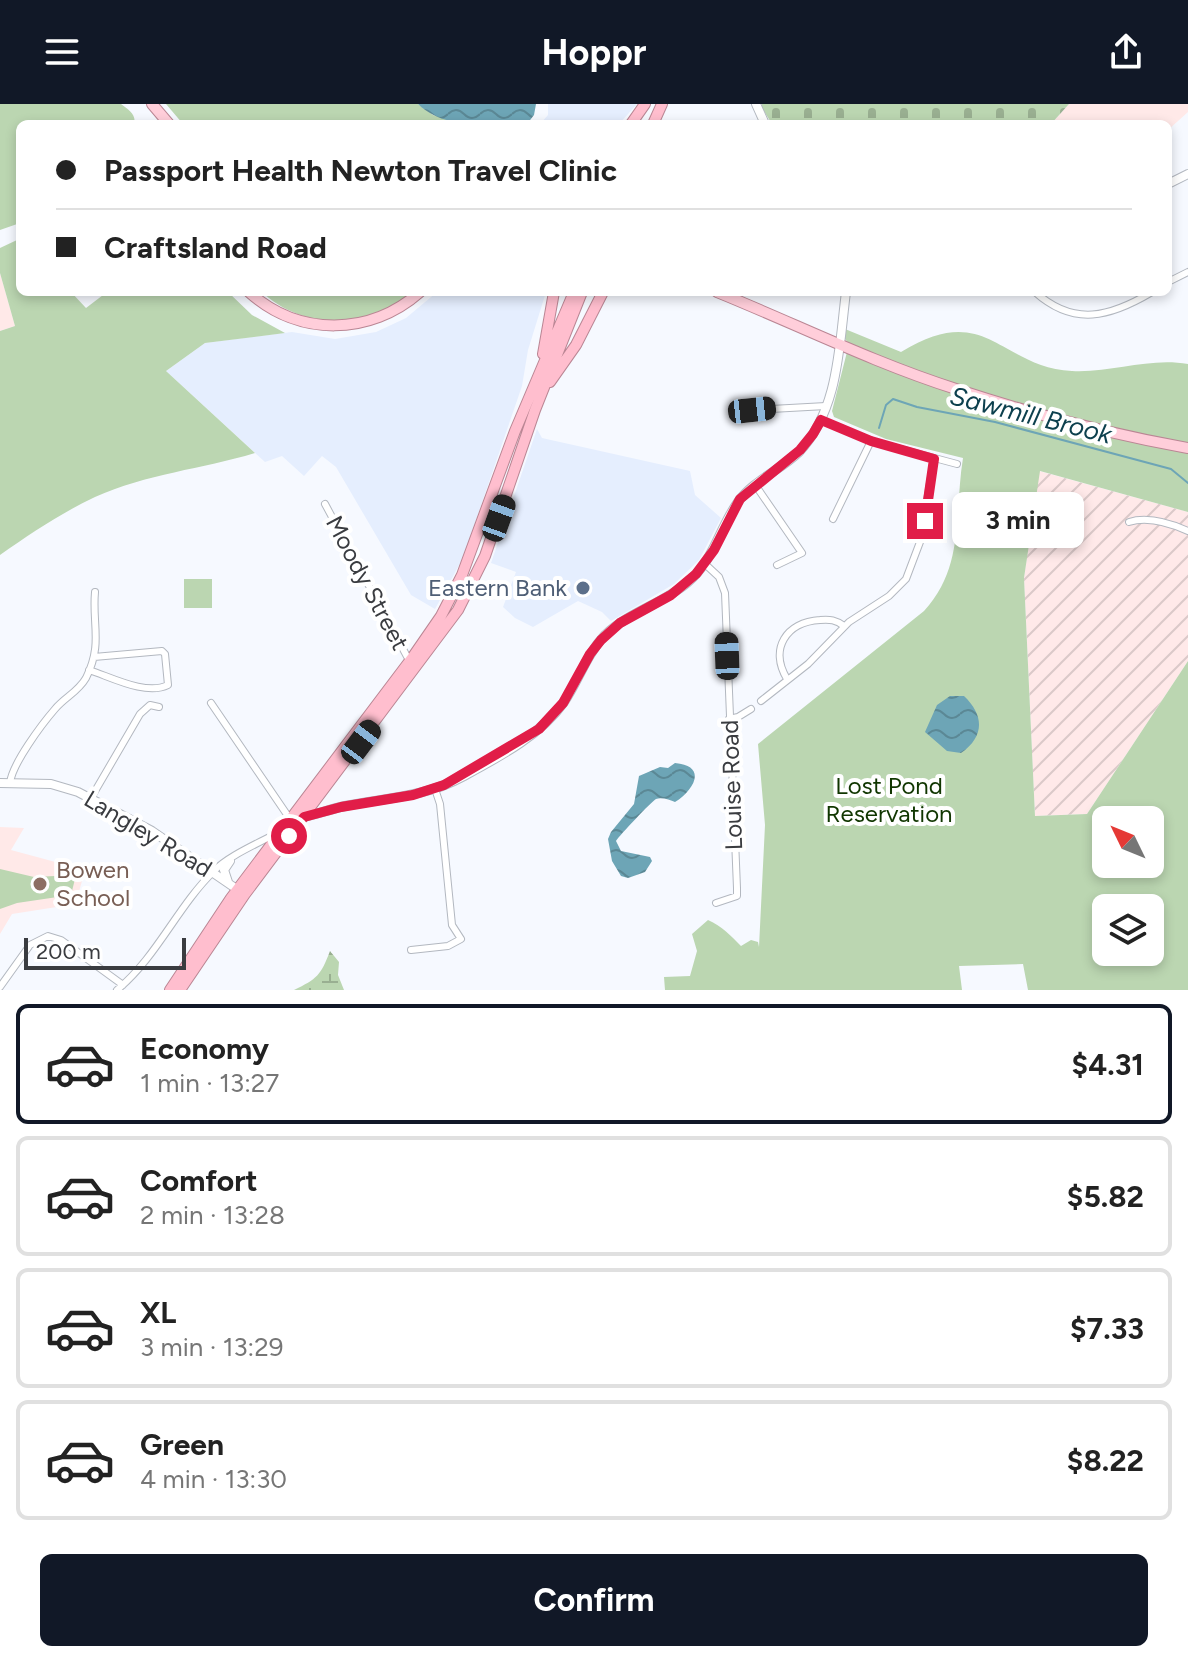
<!DOCTYPE html>
<meta charset="utf-8">
<style>
body{margin:0;font-family:Figtree,sans-serif;background:#f6f6f6;color:#222;height:100vh;display:flex;flex-direction:column;font-size:30px;white-space:nowrap}
*{box-sizing:border-box;margin:0}
p{font-size:26px;color:#767676}
.icon{flex:none;width:44px;height:44px;fill:none;stroke:currentColor;stroke-width:2;stroke-linecap:round;stroke-linejoin:round}
.map{position:relative;height:886px;overflow:hidden}
.side{display:flex;flex-direction:column;background:#fff;flex:1}
.side>*{flex:none}
.guide{position:absolute;left:16px;top:16px;width:1156px;height:176px;border-radius:12px;box-shadow:0 4px 12px #0003;display:grid;align-content:center;height:176px;padding:0 40px;background:#fff}
.needle{width:52px;rotate:313deg}
.buttons{position:absolute;left:1092px;top:702px;display:grid;gap:16px}
.buttons a{display:grid;place-items:center;width:72px;height:72px;border-radius:12px;background:#fff;box-shadow:0 4px 12px #0003;font-size:40px}
.scale{position:absolute;left:24px;bottom:20px;width:162px;box-sizing:border-box;padding-left:8px;border:4px solid #3a3c40;border-top:0;font-size:22px;line-height:28px;white-space:nowrap;color:#3a3c40;-webkit-text-stroke:6px #fff;paint-order:stroke}
.end{position:absolute;width:36px;height:36px;margin:-18px;border:10px solid #e11d48;background:#fff;box-shadow:0 0 0 4px #fff}
.from{border-radius:50%}
.bubble{position:absolute;height:56px;border-radius:12px;background:#fff;box-shadow:0 4px 12px #0003;font-size:26px;font-weight:700;line-height:56px;text-align:center}
.car{position:absolute;width:24px;height:48px;margin:-24px -12px;border-radius:10px;box-shadow:0 0 6px 2px #0007;background:linear-gradient(#222 24%,#8ab4d8 0 40%,#222 0 76%,#8ab4d8 0 86%,#222 0)}
.guide b{display:flex;align-items:center;gap:28px;height:76px;font-size:30px}
.guide b+b{border-top:2px solid #e0e0e0}
.guide i{width:20px;height:20px;background:#222}
ul{padding:14px 0 0;list-style:none}
li{display:flex;align-items:center;gap:24px;height:120px;margin:0 16px 12px;padding:0 24px;border:4px solid #e0e0e0;border-radius:12px}
li div{flex:1}
li b{display:block;font-size:30px}
li em{font-style:normal;font-weight:700}
li.current{border-color:#111827}
li>.icon{width:72px;height:72px;stroke-width:1.5}
.cta{display:flex;gap:16px;margin-top:auto;padding:16px 40px}
.cta a{flex:1;height:92px;border-radius:12px;background:#111827;color:#fff;font-size:32px;font-weight:700;line-height:92px;text-align:center}
header{display:flex;justify-content:space-between;align-items:center;height:104px;padding:0 40px;background:#111827;color:#fff;font-size:36px;font-weight:700}
.map>svg:first-child{display:block}
</style>
<header><svg class="icon" aria-label="menu" viewBox="0 0 24 24"><path d="M4 6h16M4 12h16M4 18h16"/></svg>Hoppr<svg class="icon" aria-label="share" viewBox="0 0 24 24"><path d="M12 15V3M7 8l5-5 5 5M5 13v7h14v-7"/></svg></header>
<div class="map">
<svg width="1188" height="886" viewBox="0 0 1188 886">
<defs>
<pattern id="industrial-furrows" width="10" height="10" patternUnits="userSpaceOnUse" patternTransform="scale(2)"><rect width="10" height="10" fill="#ffe9e9"/><path d="M-1 1l2-2M0 10L10 0M9 11l2-2" fill="none" stroke="#dbc9c9"/></pattern>
<pattern id="wetland-marsh" width="20" height="14" patternUnits="userSpaceOnUse" patternTransform="scale(2)"><rect width="20" height="14" fill="#bbd6b1"/><path d="M1 5h8M5 5V1M11 12h8M15 12V8" fill="none" stroke="#99af91"/></pattern>
<pattern id="cemetery-stones" width="16" height="16" patternUnits="userSpaceOnUse" patternTransform="scale(2)"><rect width="16" height="16" fill="#bbd6b1"/><path d="M2 7V4a2 2 0 0 1 4 0v3zM10 15v-3a2 2 0 0 1 4 0v3z" fill="#99af91"/></pattern>
<pattern id="water-waves" width="16" height="10" patternUnits="userSpaceOnUse" patternTransform="scale(2)"><rect width="16" height="10" fill="#6da5b6"/><path d="M0 5q4-4 8 0t8 0" fill="none" stroke="#5b8895"/></pattern>
</defs>
<rect width="100%" height="100%" fill="#f6f9ff"/>
<path fill="#e5eefe" d="M548 0H637L619 20H540L548 11Z
M437 188H546L528 246 522 282 463 454 435 505 411 491 336 363 322 352 304 372 282 352 265 358 166 267 205 239 292 228 335 235 376 228 406 214Z
M537 325 542 334 690 367 695 391 721 414 699 456 674 480 611 517 602 508 578 497 533 523 515 514 503 503 516 468 491 459Z"/>
<path fill="url(#industrial-furrows)" d="M1039 367 1188 408V557L1087 710 1035 712 1024 474Z"/>
<path fill="#ffe9e8" d="M1069 0H1188V8L1168 26V20H1051Z
M0 169 15 222 0 227Z
M0 723 24 724 11 746 85 766 77 795 63 802 12 810 0 830Z"/>
<path fill="url(#wetland-marsh)" d="M330 847 339 858 338 871 344 886H294C317 875 321 871 330 847Z"/>
<path fill="url(#cemetery-stones)" d="M762 0H1069L1051 20H772L762 4Z"/>
<path fill="#bbd6b1" fill-rule="evenodd" d="M0 0H121C128 5 137 11 134 20H20V119L0 126Z
M166 0H418L433 11 462 20H183Z
M17 136 20 137V188H71L86 204 107 188H228L252 211 285 229 205 239 166 267 255 349C202 365 146 370 95 393 61 409 30 430 0 451V227L15 222 0 169V144Z
M262 188H412C370 225 303 227 262 188Z
M845 225 901 248C987 195 999 263 1072 267 1112 269 1149 253 1188 260V408L1040 367 1024 474 1035 712 1087 710 1188 557V886H1028L1023 860 959 862 962 886H665L664 873 690 872 697 847 692 830 708 816C722 822 731 832 741 842L751 836 758 838 759 843 765 721 758 640 924 507C965 463 954 409 963 354L886 335 834 313 832 307 849 240 845 235ZM1106 716H1150V760H1106ZM1106 804H1150V848H1106Z
M184 475H212V504H184Z
M0 765 34 773 76 771 71 791 17 799 0 805Z"/>
<path fill="url(#water-waves)" d="M418 0H536L534 11 527 20C491 20 446 27 418 0Z
M950 592H964C985 612 984 633 961 649L947 647 925 628 937 601Z
M675 659C708 662 694 686 675 698 670 696 662 693 656 695 652 697 619 732 616 737L621 747 650 753 652 757 645 768 628 774 621 772 612 757 608 735 611 728 634 700 639 672 660 663 668 664Z"/>
<g fill="none" stroke-linecap="round" stroke-linejoin="round">
<path stroke="#6da5b6" stroke-width="2" d="M879 324 886 301 893 295 917 303 995 318 1156 361 1171 365 1188 379"/>
<g stroke="#b3b8c0" stroke-width="8">
<path id="minor" d="M1168 178 1188 168
M1035 188C1074 223 1110 213 1152 188
M752 306 826 302
M821 316 871 337 957 360
M756 382 802 449 777 461
M325 400 410 558
M833 415 871 337
M1129 418C1148 412 1170 419 1188 427
M705 460 719 473 725 489 737 784V792L716 799
M89 566C111 573 146 592 168 581L165 550 162 547 94 553
M787 575C769 545 786 518 820 516 830 515 836 516 844 522
M761 597 808 560 849 518 889 492 906 475 920 438 934 355
M211 599 290 715
M729 615 738 613 751 605
M10 679C12 660 42 620 55 605 65 593 78 588 86 574 103 540 92 521 95 488
M91 694 140 610 150 601 159 603
M411 846 448 842 461 835 452 821 440 700 435 685
M0 883 30 841 48 832 61 836 123 881
M117 886C157 853 177 803 214 767 228 752 259 739 277 729"/>
</g>
<g stroke="#b3b8c0" stroke-width="10">
<path id="tertiary" d="M756 0 765 20
M1168 80 1188 70
M0 679 51 680 78 688 152 727 241 788
M304 713C317 710 331 705 345 702 385 694 425 693 462 673 497 654 540 632 564 598 579 576 586 551 605 531 629 508 662 500 687 479 715 455 718 426 738 398 753 377 780 366 799 348 839 306 839 242 846 188
M228 778 224 766 230 757"/>
</g>
<g stroke="#ba8694" stroke-width="12">
<path id="primary" d="M152 0 169 20
M249 188C299 233 370 232 420 188
M717 188C796 220 874 259 956 285 1032 310 1109 330 1188 344"/>
</g>
<g stroke="#ba8694" stroke-width="12">
<path id="trunk" d="M631 20 645 0
M653 20 662 0
M543 250 554 188
M550 278 576 241 603 188
M170 886 231 794 412 554 441 512 462 471 515 327 574 188
M180 886 245 790 458 506 485 452 535 306 582 188"/>
</g>
<use href="#minor" stroke="#fff" stroke-width="6"/>
<use href="#tertiary" stroke="#fff" stroke-width="8"/>
<use href="#primary" stroke="#ffceda" stroke-width="10"/>
<use href="#trunk" stroke="#ffbece" stroke-width="10"/>
</g>
<g fill="none" stroke-linecap="round" stroke-linejoin="round">
<path stroke="#e11d48" stroke-width="10" d="M289 732 304 713 341 703 413 691 444 681 539 625 563 599 590 550 601 536 620 519 671 491 696 470 714 446 740 395 800 346 813 330 821 316 871 337 934 355 925 417"/>
</g>
<circle fill="#5c6f8a" stroke="#fff" stroke-width="3" cx="583" cy="484" r="8"/>
<circle fill="#8d6e63" stroke="#fff" stroke-width="3" cx="40" cy="780" r="8"/>
<g text-anchor="middle" stroke-width="8" stroke-linejoin="round" paint-order="stroke">
<g font-size="24" fill="#3a3c40" stroke="#fff">
<text transform="translate(367 479) rotate(62)" y="8">Moody Street</text>
<text transform="translate(732 681) rotate(-92)" y="8">Louise Road</text>
<text transform="translate(148 730) rotate(31)" y="8">Langley Road</text>
</g>
<g font-size="24" fill="#4e5e75" stroke="#fff" text-anchor="end">
<text x="567" y="492">Eastern Bank</text>
</g>
<g font-size="24" fill="#103600" stroke="#fff">
<text x="889" y="690">Lost Pond<tspan x="889" dy="28">Reservation</tspan></text>
</g>
<g font-size="24" fill="#785e54" stroke="#fff" text-anchor="start">
<text x="56" y="774">Bowen<tspan x="56" dy="28">School</tspan></text>
</g>
<g font-size="26" font-style="italic" fill="#0d404e" stroke="#fff">
<text transform="translate(1031 311) rotate(14)" y="9">Sawmill Brook</text>
</g>
</g>
</svg>
<div class="buttons">
<a><svg class="needle" viewBox="-14 -14 28 28"><path d="M0-13l5 13h-10z" fill="#e53935"/><path d="M0 13l5-13h-10z" fill="#767676"/></svg></a>
<a><svg class="icon" aria-label="layers" viewBox="0 0 24 24"><path d="M12 4l9 5-9 5-9-5zM3 14l9 5 9-5"/></svg></a>
</div>
<div class="scale">200 m</div>
<i class="end from" style="left:289px;top:732px"></i>
<i class="end" style="left:925px;top:417px"></i>
<div class="bubble" style="left:952px;top:388px;width:132px">3 min</div>
<i class="car" style="left:752px;top:306px;rotate:84deg"></i>
<i class="car" style="left:499px;top:414px;rotate:20deg"></i>
<i class="car" style="left:727px;top:552px;rotate:358deg"></i>
<i class="car" style="left:361px;top:638px;rotate:37deg"></i>
<div class="guide">
<b><i class="from"></i>Passport Health Newton Travel Clinic</b>
<b><i></i>Craftsland Road</b>
</div>
</div>
<section class="side">
<ul>
<li class="current"><svg class="icon" aria-label="car" viewBox="0 0 24 24"><path d="M5 17H2v-5l4-1 3-4h7l3 4 3 1v5h-3M9 17h6M6 11h13"/><circle cx="7" cy="17" r="2"/><circle cx="17" cy="17" r="2"/></svg><div><b>Economy</b><p>1 min · 13:27</p></div><em>$4.31</em></li>
<li><svg class="icon" aria-label="car" viewBox="0 0 24 24"><path d="M5 17H2v-5l4-1 3-4h7l3 4 3 1v5h-3M9 17h6M6 11h13"/><circle cx="7" cy="17" r="2"/><circle cx="17" cy="17" r="2"/></svg><div><b>Comfort</b><p>2 min · 13:28</p></div><em>$5.82</em></li>
<li><svg class="icon" aria-label="car" viewBox="0 0 24 24"><path d="M5 17H2v-5l4-1 3-4h7l3 4 3 1v5h-3M9 17h6M6 11h13"/><circle cx="7" cy="17" r="2"/><circle cx="17" cy="17" r="2"/></svg><div><b>XL</b><p>3 min · 13:29</p></div><em>$7.33</em></li>
<li><svg class="icon" aria-label="car" viewBox="0 0 24 24"><path d="M5 17H2v-5l4-1 3-4h7l3 4 3 1v5h-3M9 17h6M6 11h13"/><circle cx="7" cy="17" r="2"/><circle cx="17" cy="17" r="2"/></svg><div><b>Green</b><p>4 min · 13:30</p></div><em>$8.22</em></li>
</ul>
<div class="cta"><a>Confirm</a></div>
</section>
